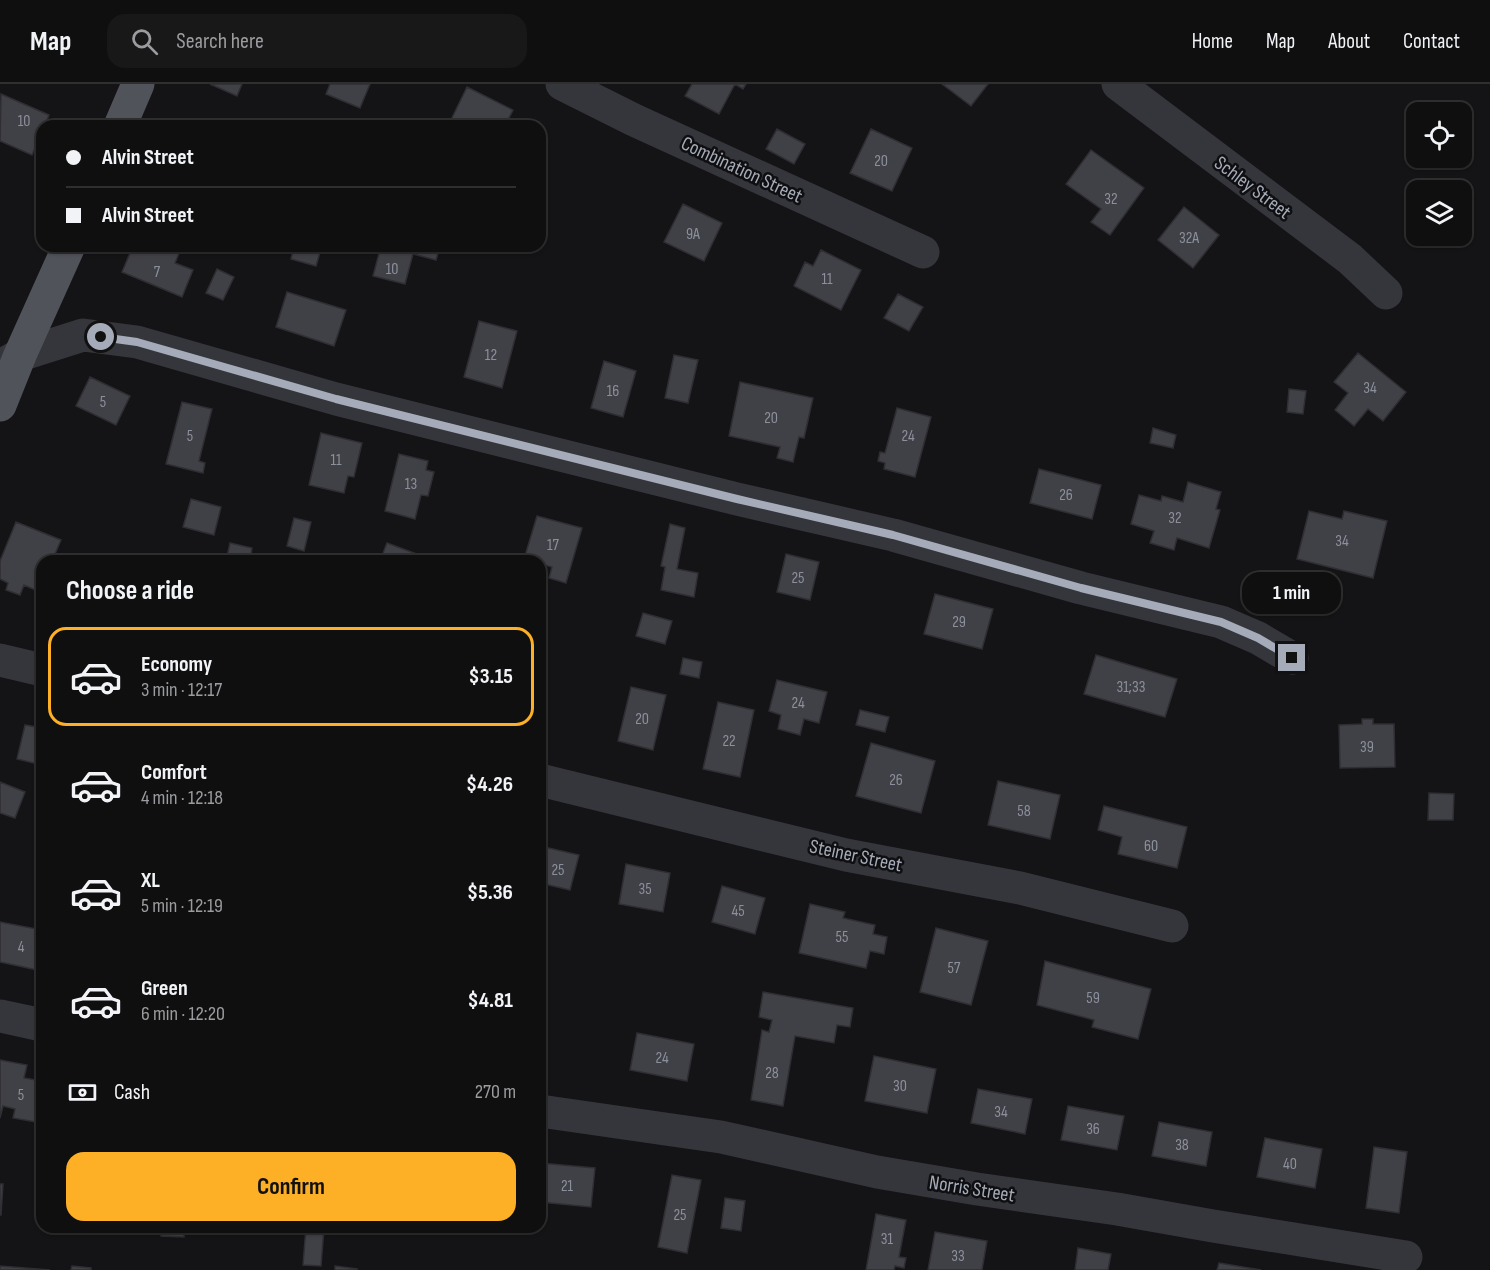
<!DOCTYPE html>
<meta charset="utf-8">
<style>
body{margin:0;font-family:"Sofia Sans Condensed",sans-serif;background:#181819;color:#f1f3f6;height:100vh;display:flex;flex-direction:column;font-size:22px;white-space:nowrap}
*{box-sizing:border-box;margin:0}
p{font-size:20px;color:#9b9c9f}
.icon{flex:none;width:33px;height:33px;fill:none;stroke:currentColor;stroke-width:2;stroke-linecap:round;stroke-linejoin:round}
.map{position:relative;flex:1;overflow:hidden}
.details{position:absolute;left:36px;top:471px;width:510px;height:678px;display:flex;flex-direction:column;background:#0f0f10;border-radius:18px;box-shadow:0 2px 4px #0004,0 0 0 2px #2f2f30}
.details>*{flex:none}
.banner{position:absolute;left:36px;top:36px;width:510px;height:132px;border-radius:18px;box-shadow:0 2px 4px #0004,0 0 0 2px #2f2f30;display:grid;align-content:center;height:132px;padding:0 30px;background:#0f0f10}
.controls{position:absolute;left:1406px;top:18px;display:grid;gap:12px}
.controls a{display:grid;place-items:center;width:66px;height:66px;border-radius:12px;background:#0f0f10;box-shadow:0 2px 4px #0004,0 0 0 2px #2f2f30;font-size:30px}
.end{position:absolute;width:27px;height:27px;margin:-14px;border:8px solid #a5abb8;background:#111;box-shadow:0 0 0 3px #111}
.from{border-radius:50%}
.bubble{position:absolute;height:42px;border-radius:18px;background:#0f0f10;box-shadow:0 2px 4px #0004,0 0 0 2px #2f2f30;font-size:20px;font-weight:700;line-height:42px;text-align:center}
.banner b{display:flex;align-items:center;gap:21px;height:57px;font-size:22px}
.banner b+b{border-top:2px solid #2f2f30}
.banner i{width:15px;height:15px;background:#f1f3f6}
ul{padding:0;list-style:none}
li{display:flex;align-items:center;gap:18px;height:99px;margin:0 12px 9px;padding:0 18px;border:3px solid transparent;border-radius:18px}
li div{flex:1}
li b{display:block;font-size:22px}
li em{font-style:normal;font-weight:700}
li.active{border-color:#fdaf25}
li>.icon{width:54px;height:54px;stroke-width:1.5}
h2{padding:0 30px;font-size:27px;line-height:72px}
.pay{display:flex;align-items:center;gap:15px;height:66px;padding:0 30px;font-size:22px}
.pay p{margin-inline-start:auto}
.cta{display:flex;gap:12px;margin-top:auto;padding:12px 30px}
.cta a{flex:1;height:69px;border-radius:18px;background:#fdaf25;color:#111;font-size:24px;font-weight:700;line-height:69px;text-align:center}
header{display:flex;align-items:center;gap:36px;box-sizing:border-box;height:84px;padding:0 30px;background:#0f0f10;border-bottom:2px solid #2f2f30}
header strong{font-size:28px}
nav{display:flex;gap:33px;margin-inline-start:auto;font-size:21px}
.search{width:420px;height:54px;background:#181819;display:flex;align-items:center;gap:15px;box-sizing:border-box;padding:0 21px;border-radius:18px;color:#9b9c9f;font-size:22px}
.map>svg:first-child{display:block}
</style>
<header>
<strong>Map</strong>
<div class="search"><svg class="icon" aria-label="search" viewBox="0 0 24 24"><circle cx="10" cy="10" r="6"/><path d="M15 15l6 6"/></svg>Search here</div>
<nav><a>Home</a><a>Map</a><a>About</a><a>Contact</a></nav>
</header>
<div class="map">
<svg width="1490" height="1186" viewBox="0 0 1490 1186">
<rect width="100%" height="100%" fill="#141416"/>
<path fill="#404146" stroke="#2e2e33" stroke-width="1.5" d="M210 0H242L237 12Z
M330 0H370L360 24 326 10Z
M692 0H746L743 5 735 0 719 30 685 12Z
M942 0H988L971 22Z
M467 3 513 26 505 42H448Z
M1 10 49 31 45 42H42V48L32 71 0 57Z
M777 45 805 60 794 80 766 65Z
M871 45 912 64 892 107 850 89Z
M1091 66 1144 104 1110 151 1091 138 1101 125 1066 100Z
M683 120 722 139 704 177 664 158Z
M1184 123 1219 151 1193 184 1158 156Z
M133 162H182L175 179 193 186 182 213 122 188Z
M294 162H338L336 169 321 165 316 182 291 175Z
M381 162H440L436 176 413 170 405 200 373 192Z
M821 166 861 186 841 226 794 202 805 178 813 182Z
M217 185 234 193 223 216 206 209Z
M287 208 346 226 334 262 276 243Z
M898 210 923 223 909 247 884 234Z
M479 237 517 247 502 304 464 293Z
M1358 269 1406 308 1383 337 1368 325 1354 342 1335 326 1348 309 1334 298Z
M674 271 698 276 688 319 665 314Z
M604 277 636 287 623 333 591 324Z
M90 293 130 312 116 341 76 322Z
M740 298 813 314 804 354 799 353 793 378 777 374 780 363 729 352Z
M1289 305 1306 307 1303 330 1287 328Z
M182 318 212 325 199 377 205 379 203 389 166 380Z
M897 324 931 333 915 393 884 385 885 379 878 377 880 368 885 369Z
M1153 344 1176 351 1173 364 1150 359Z
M321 349 362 359 354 393 348 392 344 409 309 401Z
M399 370 428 377 426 386 434 388 428 412 421 411 415 435 385 427Z
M1039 385 1101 401 1092 435 1030 419Z
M1188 398 1221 408 1216 425 1220 426 1209 464 1177 454 1174 466 1150 459 1154 447 1131 440 1139 411 1161 417 1162 412 1183 418Z
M191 415 221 423 214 451 183 443Z
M1309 427 1342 435 1344 427 1387 437 1373 494 1297 475Z
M537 432 582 444 566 499 549 494 552 483 540 480V477L524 475Z
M294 434 311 438 304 467 287 462Z
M16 438 61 456 52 477H42V502L40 508 24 501 20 511 6 506 8 499 0 495V477Z
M670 440 685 444 677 485 698 489 694 513 661 506 665 483 661 482Z
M230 459 252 464 250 477H226Z
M387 459 430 475 429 477H380Z
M786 470 819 478 810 516 777 508Z
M935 510 993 525 982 565 924 550Z
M643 529 672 537 665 560 636 552Z
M1096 571 1177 595 1165 633 1084 610Z
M683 574 702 578 699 594 680 590Z
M777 596 827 608 819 639 804 635 800 651 778 645 781 631 769 627Z
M540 602 547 603 540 630Z
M631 603 666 611 653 666 618 657Z
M718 618 754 626 740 693 703 685Z
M860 626 889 633 885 648 856 641Z
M1362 635H1373V640H1394L1395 683 1340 684 1339 641 1362 640Z
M25 641 42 644V681L17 675Z
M871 659 935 677 921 729 856 712Z
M998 697 1060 711 1050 755 988 741Z
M0 698 25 708 15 734 0 729Z
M1429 709 1454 710 1453 736H1428Z
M1104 722 1187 743 1177 784 1118 770 1122 753 1098 746Z
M540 762 579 771 570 806 540 799Z
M626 780 670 789 663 828 619 820Z
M722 802 765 814 755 850 712 838Z
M810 820 845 828 843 834 875 841 873 850 887 853 884 870 870 867 866 884 799 869Z
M0 838 42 846V887L0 878Z
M936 844 988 857 971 921 920 908Z
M1045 877 1151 905 1138 955 1092 943 1094 936 1037 921Z
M763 908 853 924 850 943 837 941 834 959 795 952 783 1022 751 1016 762 946 769 948 772 936 759 933Z
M637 949 694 960 687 997 630 986Z
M874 972 936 985 927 1029 865 1017Z
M0 976 27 981 24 994 42 997V1039L13 1034 15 1025 3 1022 0 1034Z
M978 1005 1032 1015 1025 1050 971 1039Z
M1068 1022 1124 1032 1117 1066 1061 1056Z
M1159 1038 1212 1048 1206 1082 1152 1072Z
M1265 1054 1322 1065 1315 1104 1257 1093Z
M1374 1063 1407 1068 1399 1129 1366 1124Z
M540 1079 595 1084 591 1123 540 1118Z
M672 1091 701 1096 687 1169 658 1163Z
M0 1100H3L1 1131H0Z
M725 1114 745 1117 741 1147 721 1144Z
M876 1130 906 1136 899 1173 906 1174 904 1184 895 1182 894 1186H866Z
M161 1143H184V1153L161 1152Z
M306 1143 324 1144 321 1182 303 1181Z
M935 1148 987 1157 982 1186H928Z
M1078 1164 1111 1170 1108 1186H1075Z
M1219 1179 1261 1186H1217Z
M0 1182 50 1186H0Z
M72 1182 91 1184V1186H71Z
M335 1182 357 1185V1186H335Z"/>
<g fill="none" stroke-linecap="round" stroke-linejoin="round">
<path stroke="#35363c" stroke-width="33" d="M562 0 634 36 923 168
M1118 0 1350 175 1386 209
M2 281 20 271 83 251 137 258 336 315 737 415 893 451 1081 504 1221 538 1258 554 1292 574
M0 576 42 586
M540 696 846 771 1020 804 1172 842
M0 932 42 941
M540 1027 721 1053 877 1088 977 1105 1117 1125 1213 1142 1406 1173"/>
<path stroke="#51535b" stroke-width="33" d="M120 42 138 0
M0 321 20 271 69 162"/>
</g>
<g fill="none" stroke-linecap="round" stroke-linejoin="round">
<path stroke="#a5abb8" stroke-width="8" d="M101 253 137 258 336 315 737 415 893 451 1081 504 1221 538 1258 554 1292 574"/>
</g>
<g text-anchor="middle" stroke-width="5" stroke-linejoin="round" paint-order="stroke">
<g font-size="16" fill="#8c909c">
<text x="24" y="42">10</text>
<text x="881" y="82">20</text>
<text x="1111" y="120">32</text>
<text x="693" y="155">9A</text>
<text x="1189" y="159">32A</text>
<text x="392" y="190">10</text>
<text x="157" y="193">7</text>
<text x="827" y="200">11</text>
<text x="491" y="276">12</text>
<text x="1370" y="309">34</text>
<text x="613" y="312">16</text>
<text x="103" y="323">5</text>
<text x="771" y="339">20</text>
<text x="190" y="357">5</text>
<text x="908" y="357">24</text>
<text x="336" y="381">11</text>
<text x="411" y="405">13</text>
<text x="1066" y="416">26</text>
<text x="1175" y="439">32</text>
<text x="1342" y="462">34</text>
<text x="553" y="466">17</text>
<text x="798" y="499">25</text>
<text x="959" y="543">29</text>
<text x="1131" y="608">31;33</text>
<text x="798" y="624">24</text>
<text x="642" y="640">20</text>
<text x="729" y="662">22</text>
<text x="1367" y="668">39</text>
<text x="896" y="701">26</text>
<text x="1024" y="732">58</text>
<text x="1151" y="767">60</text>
<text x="558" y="791">25</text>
<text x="645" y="810">35</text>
<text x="738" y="832">45</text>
<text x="842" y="858">55</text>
<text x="21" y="868">4</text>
<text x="954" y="889">57</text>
<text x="1093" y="919">59</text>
<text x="662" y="979">24</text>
<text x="772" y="994">28</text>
<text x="900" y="1007">30</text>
<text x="21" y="1016">5</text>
<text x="1001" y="1033">34</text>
<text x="1093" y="1050">36</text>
<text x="1182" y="1066">38</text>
<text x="1290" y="1085">40</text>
<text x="567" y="1107">21</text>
<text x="680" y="1136">25</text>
<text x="887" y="1160">31</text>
<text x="958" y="1177">33</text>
</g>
<g font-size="20" fill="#a5abb8" stroke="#0f0f11">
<text transform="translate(742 85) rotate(25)" y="7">Combination Street</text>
<text transform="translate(1253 103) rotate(37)" y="7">Schley Street</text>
<text transform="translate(856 771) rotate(12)" y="7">Steiner Street</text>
<text transform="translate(972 1104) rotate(9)" y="7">Norris Street</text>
</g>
</g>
</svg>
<div class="controls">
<a><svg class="icon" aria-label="locate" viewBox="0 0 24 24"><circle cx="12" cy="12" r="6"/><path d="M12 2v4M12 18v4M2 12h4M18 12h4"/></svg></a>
<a><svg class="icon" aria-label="layers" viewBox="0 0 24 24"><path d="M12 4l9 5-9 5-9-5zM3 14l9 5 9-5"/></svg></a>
</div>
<i class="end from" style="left:101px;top:253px"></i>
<i class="end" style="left:1292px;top:574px"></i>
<div class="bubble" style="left:1242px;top:488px;width:99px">1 min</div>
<div class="banner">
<b><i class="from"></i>Alvin Street</b>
<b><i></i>Alvin Street</b>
</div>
<section class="details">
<h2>Choose a ride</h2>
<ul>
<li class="active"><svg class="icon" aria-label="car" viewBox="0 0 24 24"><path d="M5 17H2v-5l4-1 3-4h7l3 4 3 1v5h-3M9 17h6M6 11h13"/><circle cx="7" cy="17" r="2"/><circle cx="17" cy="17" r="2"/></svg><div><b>Economy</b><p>3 min · 12:17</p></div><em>$3.15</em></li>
<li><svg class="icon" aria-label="car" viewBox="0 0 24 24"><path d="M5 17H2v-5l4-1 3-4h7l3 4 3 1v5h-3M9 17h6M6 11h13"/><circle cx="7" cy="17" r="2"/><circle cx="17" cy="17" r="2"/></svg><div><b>Comfort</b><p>4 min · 12:18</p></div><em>$4.26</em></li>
<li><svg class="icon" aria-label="car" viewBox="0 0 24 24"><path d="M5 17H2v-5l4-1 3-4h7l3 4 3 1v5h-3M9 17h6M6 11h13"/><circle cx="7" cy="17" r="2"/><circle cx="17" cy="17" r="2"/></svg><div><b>XL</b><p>5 min · 12:19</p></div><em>$5.36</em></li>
<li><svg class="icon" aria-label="car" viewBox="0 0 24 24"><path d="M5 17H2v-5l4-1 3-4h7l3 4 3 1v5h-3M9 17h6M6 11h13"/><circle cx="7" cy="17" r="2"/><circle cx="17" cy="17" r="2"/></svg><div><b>Green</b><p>6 min · 12:20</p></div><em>$4.81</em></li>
</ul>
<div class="pay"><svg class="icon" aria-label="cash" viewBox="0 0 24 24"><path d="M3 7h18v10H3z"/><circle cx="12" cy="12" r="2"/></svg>Cash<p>270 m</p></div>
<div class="cta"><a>Confirm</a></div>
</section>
</div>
